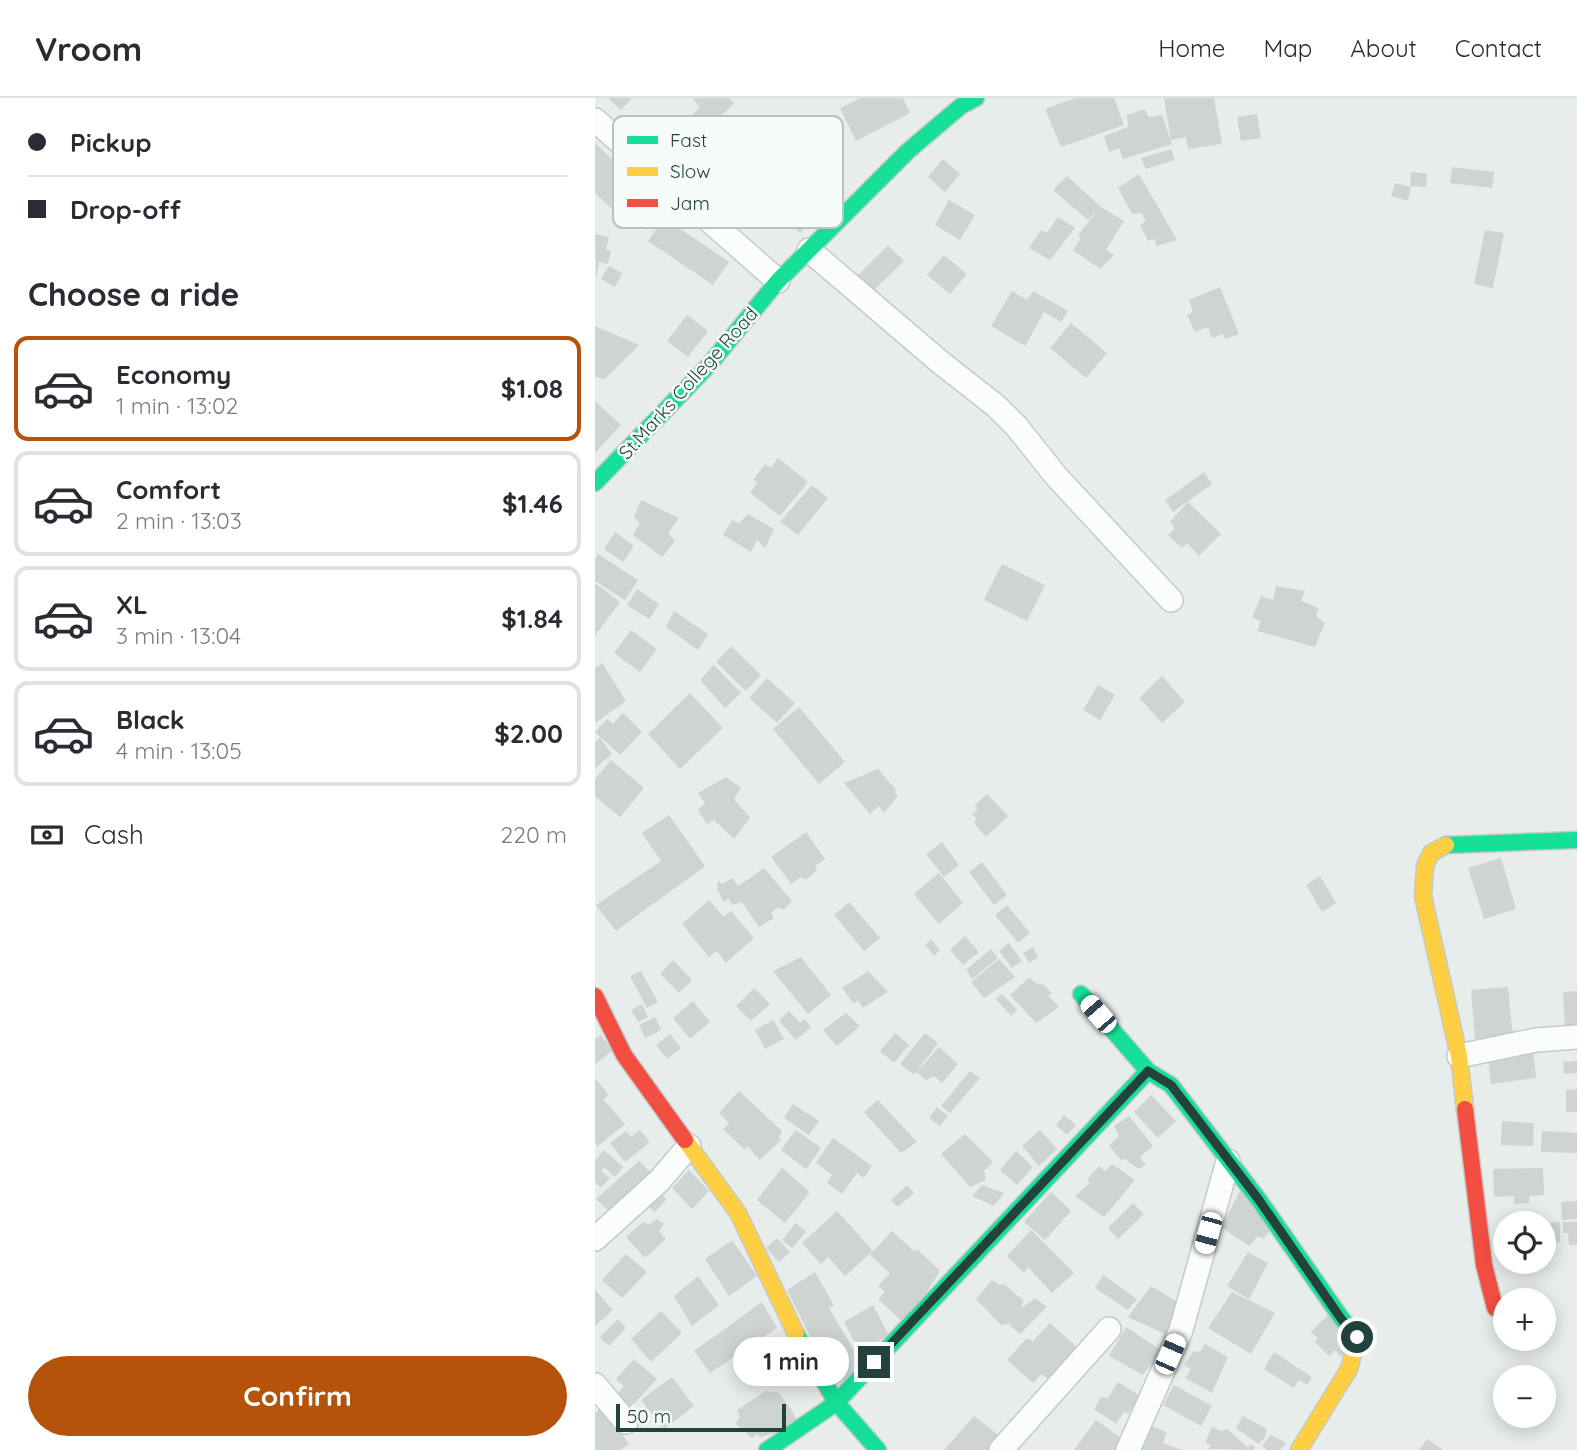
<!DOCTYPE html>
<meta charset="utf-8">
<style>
body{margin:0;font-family:Quicksand,sans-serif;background:#f2f2f3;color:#2b2b33;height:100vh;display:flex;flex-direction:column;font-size:26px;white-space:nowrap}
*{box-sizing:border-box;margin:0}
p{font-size:23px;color:#7c7c81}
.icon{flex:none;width:38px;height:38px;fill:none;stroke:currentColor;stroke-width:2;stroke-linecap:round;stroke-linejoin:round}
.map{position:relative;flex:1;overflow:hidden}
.panel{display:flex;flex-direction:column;background:#fff;width:595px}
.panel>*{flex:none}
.top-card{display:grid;align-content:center;height:154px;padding:0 28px;background:#fff}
.buttons{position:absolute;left:898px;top:1113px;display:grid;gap:14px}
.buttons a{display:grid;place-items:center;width:63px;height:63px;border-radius:50%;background:#fff;box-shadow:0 4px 18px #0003;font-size:35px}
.scale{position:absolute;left:21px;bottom:18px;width:170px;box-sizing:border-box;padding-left:7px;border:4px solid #23423e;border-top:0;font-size:19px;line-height:24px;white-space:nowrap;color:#23423e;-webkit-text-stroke:5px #f6fbf9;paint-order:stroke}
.end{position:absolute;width:32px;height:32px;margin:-16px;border:9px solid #23423e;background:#fff;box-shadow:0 0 0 4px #fff}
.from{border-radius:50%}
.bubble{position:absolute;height:49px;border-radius:24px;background:#fff;box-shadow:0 4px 18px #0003;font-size:23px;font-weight:700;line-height:49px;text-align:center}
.car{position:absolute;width:21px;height:42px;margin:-21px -10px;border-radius:9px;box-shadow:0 0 5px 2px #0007;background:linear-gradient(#fff 24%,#345 0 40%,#fff 0 76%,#345 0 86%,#fff 0)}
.top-card b{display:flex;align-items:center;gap:24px;height:66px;font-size:26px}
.top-card b+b{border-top:2px solid #e1e1e2}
.top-card i{width:18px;height:18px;background:#2b2b33}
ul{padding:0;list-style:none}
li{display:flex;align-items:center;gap:21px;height:105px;margin:0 14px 10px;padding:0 14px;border:4px solid #e1e1e2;border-radius:14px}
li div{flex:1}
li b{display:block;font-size:26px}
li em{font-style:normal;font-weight:700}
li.on{border-color:#b45309}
li>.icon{width:63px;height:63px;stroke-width:1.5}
h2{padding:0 28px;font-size:32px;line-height:84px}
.pay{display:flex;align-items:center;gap:18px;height:77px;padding:0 28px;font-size:26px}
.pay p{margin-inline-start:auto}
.action{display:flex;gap:14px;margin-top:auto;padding:14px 28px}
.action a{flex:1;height:80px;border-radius:42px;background:#b45309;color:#fff;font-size:28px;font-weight:700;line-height:80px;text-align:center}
header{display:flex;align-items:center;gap:42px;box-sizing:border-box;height:98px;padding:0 35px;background:#fff;border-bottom:2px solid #e1e1e2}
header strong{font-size:33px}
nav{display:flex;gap:38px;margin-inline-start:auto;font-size:24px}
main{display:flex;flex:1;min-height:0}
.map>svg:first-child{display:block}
</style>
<header>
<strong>Vroom</strong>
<nav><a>Home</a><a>Map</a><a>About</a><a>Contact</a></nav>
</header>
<main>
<section class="panel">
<div class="top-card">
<b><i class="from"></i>Pickup</b>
<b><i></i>Drop-off</b>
</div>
<h2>Choose a ride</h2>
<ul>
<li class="on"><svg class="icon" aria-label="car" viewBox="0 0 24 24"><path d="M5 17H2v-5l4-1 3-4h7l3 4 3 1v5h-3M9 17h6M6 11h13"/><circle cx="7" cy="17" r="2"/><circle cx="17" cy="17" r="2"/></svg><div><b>Economy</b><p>1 min · 13:02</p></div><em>$1.08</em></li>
<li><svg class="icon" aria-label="car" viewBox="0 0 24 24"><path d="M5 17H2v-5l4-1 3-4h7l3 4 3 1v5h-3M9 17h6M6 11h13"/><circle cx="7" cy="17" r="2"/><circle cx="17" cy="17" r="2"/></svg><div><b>Comfort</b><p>2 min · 13:03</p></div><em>$1.46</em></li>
<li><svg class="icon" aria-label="car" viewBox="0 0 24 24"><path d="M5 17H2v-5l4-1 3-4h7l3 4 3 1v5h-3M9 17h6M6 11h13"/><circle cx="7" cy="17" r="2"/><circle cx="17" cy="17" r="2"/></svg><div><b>XL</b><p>3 min · 13:04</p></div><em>$1.84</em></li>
<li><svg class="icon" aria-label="car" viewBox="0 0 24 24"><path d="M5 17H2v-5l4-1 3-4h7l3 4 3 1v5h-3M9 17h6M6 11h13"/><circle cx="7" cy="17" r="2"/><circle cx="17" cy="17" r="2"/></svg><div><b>Black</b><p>4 min · 13:05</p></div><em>$2.00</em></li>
</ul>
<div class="pay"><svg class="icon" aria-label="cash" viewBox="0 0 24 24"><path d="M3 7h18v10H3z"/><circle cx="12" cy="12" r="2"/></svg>Cash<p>220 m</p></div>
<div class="action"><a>Confirm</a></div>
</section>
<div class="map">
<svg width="982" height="1352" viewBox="0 0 982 1352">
<rect width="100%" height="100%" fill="#e7edeb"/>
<path fill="#ced4d2" d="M13 0H37L26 12Z
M97 0H134L139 5 115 29 138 49 120 71 95 50 98 46 83 31 105 9Z
M266 0H308L315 15 261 43 245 10Z
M481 0H519L529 27 466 49 450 11Z
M569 0H619L627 46 593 51 591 39 576 42Z
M550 11 553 19 567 17 577 46 528 61 524 50 514 54 509 38 533 29 532 17Z
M662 16 666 40 646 43 642 19Z
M0 45 44 87 19 113 0 95Z
M576 51 580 62 551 71 546 60Z
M348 61 365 76 350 94 333 79Z
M857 69 899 74 897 90 855 85Z
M816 74 832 76 831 89 815 88Z
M544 76 582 142 561 148 560 141 553 143 545 127 551 123 546 115 537 116 523 90Z
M472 78 506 109 529 123 511 152 519 157 505 171 478 152 486 140 483 137 504 111 493 122 458 92Z
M800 85 816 89 813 103 796 98Z
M57 86 75 99 52 132 34 119Z
M202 95 223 116 205 135 184 115Z
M354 102 380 117 365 142 340 127Z
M463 119 480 130 455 162 434 150 446 132 452 135Z
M69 120 134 164 118 187 53 143Z
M890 132 909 135 898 190 879 186Z
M0 136 14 139 11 152 16 153 13 166 4 164 1 181Z
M293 147 309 163 277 194 262 178Z
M349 157 372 176 355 196 332 177Z
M14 168 27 175 20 189 6 181Z
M625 189 644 236 630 241 628 236 617 240 613 229 600 234 592 217 598 214 594 202Z
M417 193 432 202 438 193 473 213 466 224 449 214 430 248 396 228Z
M92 217 113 233 93 259 72 243Z
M476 225 512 255 491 280 455 250Z
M0 228 44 247 10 281 0 279Z
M0 303 26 327 0 355Z
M183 360 213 384 185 418 155 395 163 384 158 382 170 366 176 370Z
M609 374 617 386 578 414 570 402Z
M217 387 233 400 203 437 185 424Z
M46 402 84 420 73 435 80 443 67 459 38 437 45 426 39 419Z
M593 404 626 436 604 458 592 445 587 450 573 437 580 430 575 424Z
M153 416 179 431 170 450 162 442 156 454 128 437 137 422 144 425Z
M20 434 39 448 28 464 9 451Z
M3 456 43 482 30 502 0 483V461Z
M407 466 450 487 432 523 389 502Z
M0 485 25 504 0 538Z
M681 488 710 493 706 503 724 510 721 518 730 525 720 549 662 533 666 523 657 520 666 498 678 502Z
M42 491 64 506 54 521 32 507Z
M79 513 113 536 103 552 71 529Z
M36 532 62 551 45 574 19 555Z
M136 548 166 577 151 593 121 564Z
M7 565 31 603 0 625V570Z
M119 567 146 595 130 610 105 582Z
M567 578 590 604 567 625 544 600Z
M172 580 200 605 182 625 154 600Z
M503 587 520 597 505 622 488 612Z
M95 595 128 630 85 671 53 636Z
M204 609 250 664 224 686 178 631Z
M28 615 47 634 25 657 0 634 12 621 18 626Z
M5 640 17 656 0 670V644Z
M16 662 49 690 25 719 0 698V681Z
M283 671 301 692 299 694 303 698 289 715 284 708 275 716 249 685Z
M131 679 146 690 139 701 155 720 139 741 119 722 112 726 103 712 110 705 103 695Z
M392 696 413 718 391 739 379 725 382 720 377 717 383 710 379 708Z
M74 717 110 768 21 833 1 807 66 763 47 735Z
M211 734 230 761 220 768 222 772 211 782 206 779 196 786 176 759Z
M347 744 364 767 349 779 331 756Z
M906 760 921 811 889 821 873 770Z
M387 764 412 797 399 807 374 774Z
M169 770 197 803 188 812 183 809 176 815 179 820 164 829 147 804 138 807 133 801 129 804 122 791 123 783 127 786 137 780 143 788Z
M344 775 368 805 344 826 319 796Z
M725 778 741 805 727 814 711 787Z
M114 802 129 819 136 813 159 840 131 865 122 853 114 859 87 826Z
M254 804 285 840 269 853 239 817Z
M412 807 435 835 423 845 400 817Z
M370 838 384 854 368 867 355 852Z
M336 841 345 852 339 858 330 847Z
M414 845 427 863 417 870 404 853Z
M438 849 443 859 434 865 428 855Z
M396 851 403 860 377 881 371 872Z
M206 859 236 897 213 916 178 873Z
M404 861 420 879 389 900 376 884Z
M78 862 97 882 84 895 65 876Z
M46 873 63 904 52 910 35 878Z
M273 873 293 894 268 910 263 903 258 905 247 890Z
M434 880 444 887 448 886 457 895 453 897 464 909 441 925 415 897Z
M913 889 918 938 880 941 876 892Z
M159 890 175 906 156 923 141 908Z
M982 893V928L970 929 968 894Z
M407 896 422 912 416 918 401 901Z
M98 903 115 924 95 941 78 920Z
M47 906 53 919 43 924 36 912Z
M194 913 205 925 209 921 216 929 201 942 184 923Z
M251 915 265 928 242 948 228 932Z
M60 919 66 932 50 940 44 927Z
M178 922 189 941 170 951 160 932Z
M300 935 314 947 299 965 285 953Z
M330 935 343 945 319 977 305 966Z
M75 936 86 950 72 961 61 947Z
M6 937 17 953 0 966V941Z
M344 949 363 966 347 985 339 978 331 982 322 974Z
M938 952 941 980 896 986 893 958Z
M982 963V975L969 976 968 964Z
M375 973 385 980 355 1015 346 1008Z
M0 980 14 997 8 1001 30 1026 3 1048 0 1044Z
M982 991V1014H971V992Z
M144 993 187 1033 184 1039 186 1042 165 1062 152 1048 150 1052 128 1031 134 1025 124 1015Z
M556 997 581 1023 563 1040 539 1014Z
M283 1002 322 1044 306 1055 269 1014Z
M198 1006 224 1023 214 1037 189 1020Z
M342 1009 353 1018 345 1028 334 1020Z
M469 1017 481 1027 472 1037 461 1027Z
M534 1018 558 1048 545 1059 551 1067 543 1071 530 1061 526 1062 514 1048 524 1038 519 1028Z
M907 1023 939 1025 938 1048 906 1047Z
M45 1032 55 1044 30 1064 15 1045 31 1033 36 1039Z
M201 1032 226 1050 211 1071 186 1052Z
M445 1032 462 1051 444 1068 427 1048Z
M947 1033 982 1035V1055L946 1054Z
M370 1036 398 1064 389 1073 391 1082 375 1089 346 1056Z
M238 1040 277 1068 269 1080 262 1075 247 1096 232 1085 237 1077 221 1065Z
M9 1052 28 1069 20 1079 10 1070 5 1072 15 1080 6 1090 0 1084V1063Z
M421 1053 438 1069 422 1087 405 1072Z
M44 1063 64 1083 22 1121 1 1101Z
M517 1066 540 1082 509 1119 480 1098 495 1085 492 1081 504 1068 510 1073Z
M187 1070 215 1094 190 1125 162 1102Z
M948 1070 949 1097 934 1098V1105L919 1106V1098L899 1099 898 1071Z
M94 1072 114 1093 97 1111 77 1090Z
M312 1087 319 1095 303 1109 296 1102Z
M387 1087 409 1095 399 1108 377 1098Z
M645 1093 680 1127 668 1141 663 1138 654 1148 626 1129Z
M64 1094 72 1101 60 1114 52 1107Z
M456 1094 476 1113 450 1142 429 1124Z
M982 1103V1121L967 1122 966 1104Z
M538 1105 549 1116 523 1141 513 1130Z
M242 1113 278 1153 250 1178 233 1159 226 1166 207 1145Z
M62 1121 69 1126 64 1133 71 1141 50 1160 31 1139 48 1124 54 1127Z
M965 1124V1144L948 1145V1125Z
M968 1124H982V1147H974L973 1135H968Z
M201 1125 211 1134 197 1150 187 1142Z
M436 1132 479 1175 457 1195 433 1169 429 1175 412 1158Z
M297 1133 319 1153 322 1151 345 1173 311 1227 283 1201 290 1194 283 1188 295 1175 275 1157Z
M182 1140 195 1154 184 1164 171 1150Z
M137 1142 162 1178 134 1198 110 1161Z
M653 1154 673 1165 654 1201 632 1188Z
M31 1156 52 1174 27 1200 7 1182Z
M220 1174 239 1207 234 1210 269 1269 240 1288 192 1192Z
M508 1177 542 1201 533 1212 500 1190Z
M103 1178 124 1207 97 1228 79 1198Z
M397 1182 404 1187 409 1186 429 1203 426 1208 428 1209 440 1200 452 1209 425 1236 414 1227 417 1225 406 1227 381 1201Z
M556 1188 589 1208 570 1236 533 1219Z
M0 1192 18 1212 0 1228Z
M637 1194 680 1215 656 1256 613 1230Z
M167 1204 182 1230 115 1275 99 1253Z
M278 1207 294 1237 265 1254 249 1224Z
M66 1213 87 1235 56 1264 36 1241Z
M733 1217 761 1243 746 1259 740 1252 734 1258 720 1244 723 1240 716 1234Z
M23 1221 31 1230 14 1248 5 1239Z
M455 1225 484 1251 461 1278 458 1275 453 1281 446 1276 438 1285 412 1262 432 1240 438 1243Z
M531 1229 566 1252 548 1277 514 1258Z
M181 1240 196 1264 167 1281 152 1258Z
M610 1246 633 1259 617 1295 590 1280 596 1271 589 1267 598 1253 605 1254Z
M679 1254 717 1279 712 1287 704 1282 699 1290 669 1271Z
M39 1261 62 1281 35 1310 21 1297 29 1288 21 1281Z
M77 1279 99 1308 69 1331 46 1302Z
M523 1284 545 1298 533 1316 529 1314 521 1326 499 1311 506 1299 513 1300Z
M579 1287 617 1308 606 1328 568 1307Z
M171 1293 184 1295 198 1314 204 1328 166 1339 161 1336 157 1340 140 1325 145 1319 142 1312Z
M9 1309 34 1346 25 1352H0V1315Z
M379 1318 411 1343 402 1352H349Z
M648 1318 672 1331 669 1342H667L664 1346 641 1330Z
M501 1322 529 1342 522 1352H479Z
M554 1327 572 1334 568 1345 587 1352H544Z
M617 1329 627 1333 632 1331 653 1350 655 1346 660 1349 659 1352 613 1351 616 1347 610 1345Z
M676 1337 691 1345 689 1349 685 1350 687 1352H672L667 1348Z
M832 1341 848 1352H824Z"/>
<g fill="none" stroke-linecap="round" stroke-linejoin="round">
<g stroke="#c4cac8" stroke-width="26">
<path id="street" d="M0 22 183 183
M214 152 345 264 401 308 422 329 461 378 576 502
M864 958 941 942 982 939
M0 1141 64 1083 94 1048
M0 1287 31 1324
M406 1352 514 1231
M533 1352 586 1232 633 1063"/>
</g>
<g stroke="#c3cac8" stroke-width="19">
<path id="fast" d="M0 385 114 267 183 183 313 53 366 8 381 0
M851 747 982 742
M486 896 553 973 576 987 664 1102 747 1221 763 1239 759 1253
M201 1236 241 1304 283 1352
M172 1352 241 1305 553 973"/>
</g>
<g stroke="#c3cac8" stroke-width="19">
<path id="slow" d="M851 747 836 755 830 768 828 798 864 958 870 1011
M90 1042 143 1115 201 1236
M704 1352 754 1271 759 1253"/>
</g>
<g stroke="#c3cac8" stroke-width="19">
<path id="jam" d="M0 898 29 957 90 1042
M870 1011 889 1167 900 1210"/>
</g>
<use href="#street" stroke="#fbfcfc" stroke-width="23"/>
<use href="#fast" stroke="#16e098" stroke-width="16"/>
<use href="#slow" stroke="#ffcf43" stroke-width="16"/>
<use href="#jam" stroke="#f24e42" stroke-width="16"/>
</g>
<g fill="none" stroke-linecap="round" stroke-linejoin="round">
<path stroke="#23423e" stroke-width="9" d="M279 1264 553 973 576 987 596 1013 664 1102 747 1222 762 1239"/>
</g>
<g text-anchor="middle" stroke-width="5" stroke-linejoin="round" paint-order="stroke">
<g font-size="19" fill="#23423e" stroke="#f6fbf9">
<text transform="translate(93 285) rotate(-48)" y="7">St.Marks College Road</text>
</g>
</g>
<rect x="18" y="18" width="230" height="112" rx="10" fill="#f6fbf9" stroke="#b7c4c1" stroke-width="2"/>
<rect x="32" y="38" width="31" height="8" fill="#16e098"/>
<rect x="32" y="69" width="31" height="9" fill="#ffcf43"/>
<rect x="32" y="101" width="31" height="8" fill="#f24e42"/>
<g font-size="19" fill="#23423e">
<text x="75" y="49">Fast</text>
<text x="75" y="80">Slow</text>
<text x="75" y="112">Jam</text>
</g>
</svg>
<div class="buttons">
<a><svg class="icon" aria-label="locate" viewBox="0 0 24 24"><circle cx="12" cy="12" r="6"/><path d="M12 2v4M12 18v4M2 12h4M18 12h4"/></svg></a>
<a>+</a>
<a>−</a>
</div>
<div class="scale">50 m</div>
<i class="end from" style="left:762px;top:1239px"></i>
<i class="end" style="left:279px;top:1264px"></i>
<div class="bubble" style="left:138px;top:1239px;width:116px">1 min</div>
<i class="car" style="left:503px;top:916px;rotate:319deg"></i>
<i class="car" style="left:613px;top:1135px;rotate:195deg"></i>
<i class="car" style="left:575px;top:1256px;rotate:24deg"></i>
</div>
</main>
